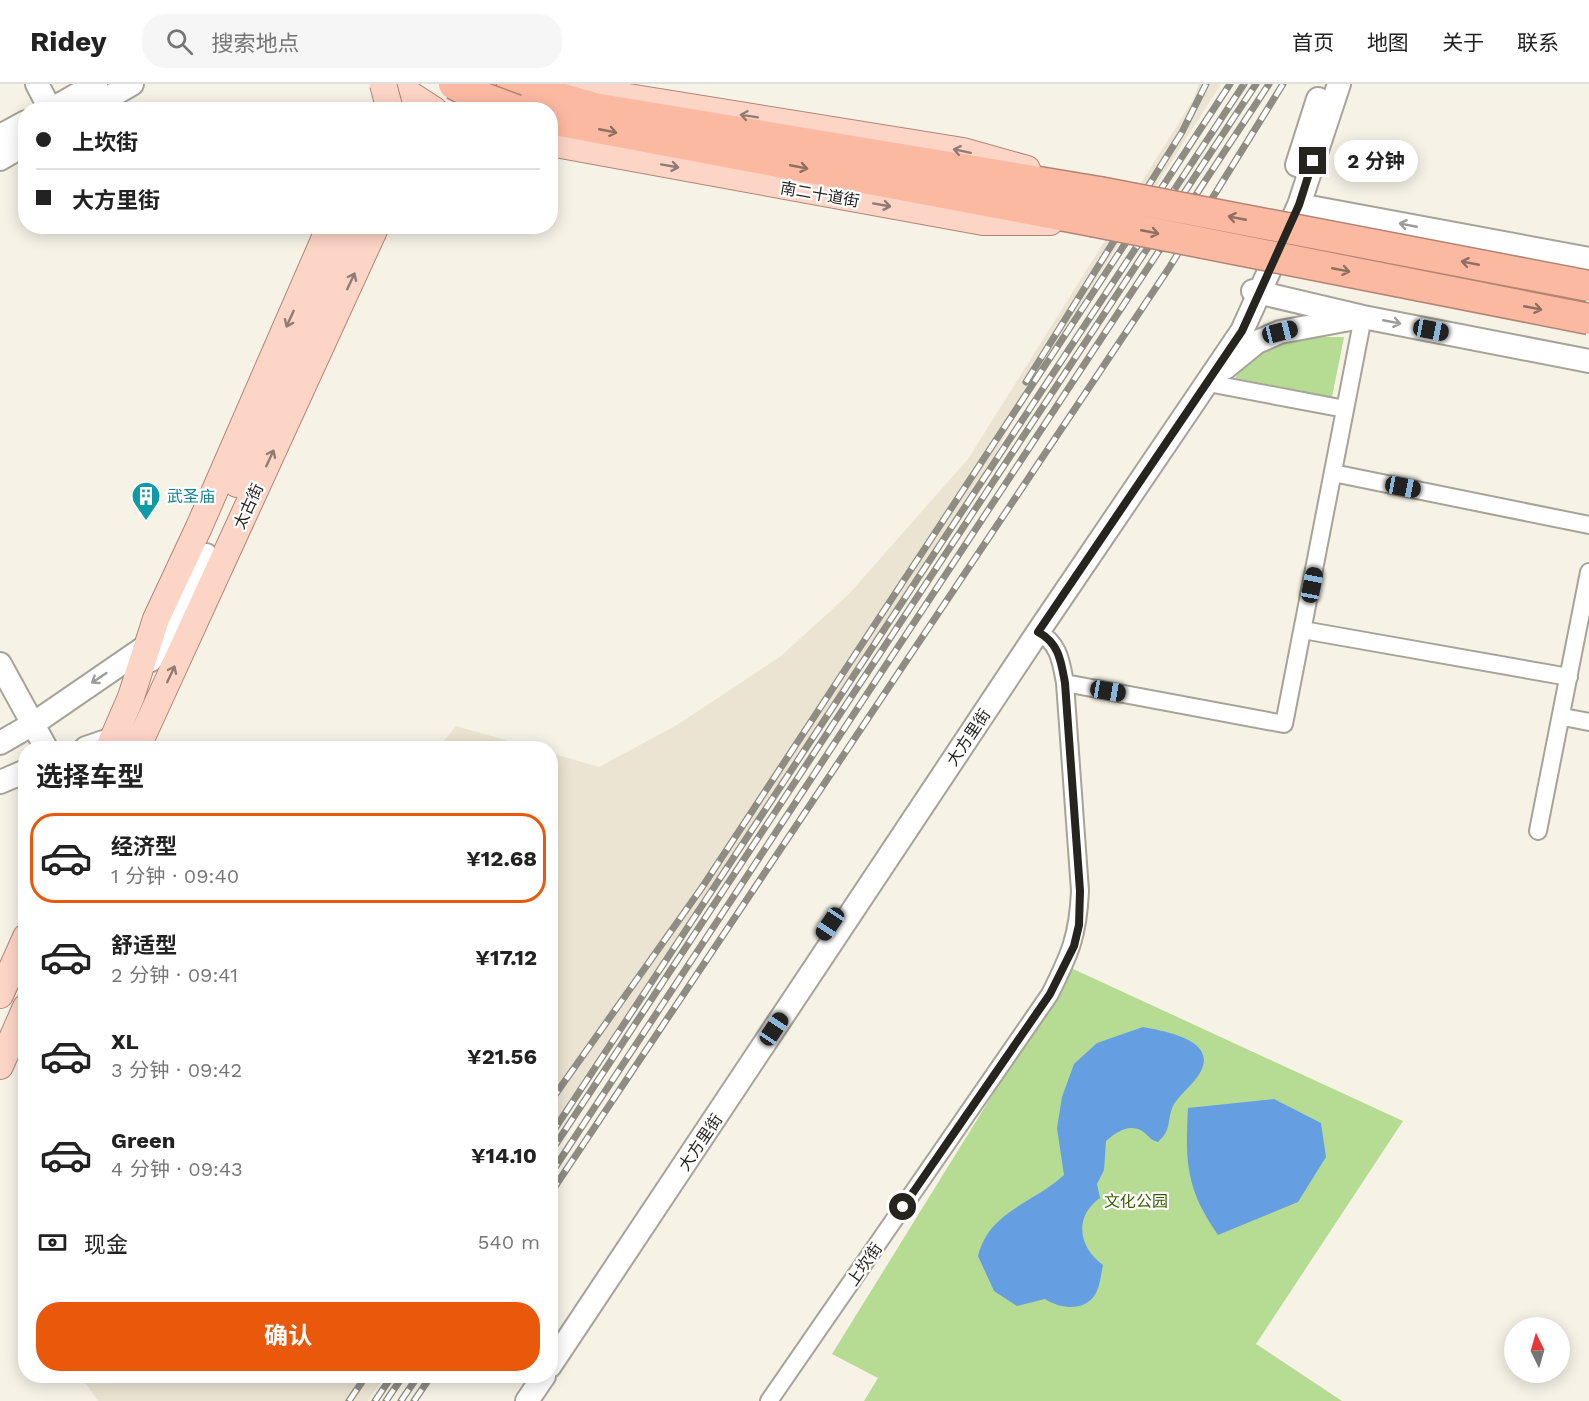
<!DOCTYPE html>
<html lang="zh">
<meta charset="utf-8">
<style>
body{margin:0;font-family:"Work Sans","Noto Sans SC",sans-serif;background:#f6f6f6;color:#222;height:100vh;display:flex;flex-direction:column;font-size:22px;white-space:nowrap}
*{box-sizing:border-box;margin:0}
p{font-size:20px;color:#767676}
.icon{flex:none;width:33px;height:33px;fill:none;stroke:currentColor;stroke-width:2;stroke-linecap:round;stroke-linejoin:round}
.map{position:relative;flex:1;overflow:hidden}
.drawer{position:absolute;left:18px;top:657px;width:540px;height:642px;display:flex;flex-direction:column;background:#fff;border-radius:24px;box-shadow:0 3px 15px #0003}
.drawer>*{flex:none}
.top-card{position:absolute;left:18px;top:18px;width:540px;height:132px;border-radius:24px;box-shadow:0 3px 15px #0003;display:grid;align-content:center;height:132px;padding:0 18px;background:#fff}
.needle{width:39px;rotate:355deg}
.tools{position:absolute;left:1504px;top:1233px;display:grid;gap:12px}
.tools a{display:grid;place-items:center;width:66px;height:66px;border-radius:50%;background:#fff;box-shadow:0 3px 15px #0003;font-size:30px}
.end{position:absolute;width:27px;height:27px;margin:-14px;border:8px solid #25241f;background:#fff;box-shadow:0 0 0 3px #fff}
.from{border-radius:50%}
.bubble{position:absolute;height:42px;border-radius:21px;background:#fff;box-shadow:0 3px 15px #0003;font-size:20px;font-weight:700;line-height:42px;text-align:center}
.car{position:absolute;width:18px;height:36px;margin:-18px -9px;border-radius:8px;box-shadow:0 0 4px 2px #0007;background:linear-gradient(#222 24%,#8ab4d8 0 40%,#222 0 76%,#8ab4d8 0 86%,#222 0)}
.top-card b{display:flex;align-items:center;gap:21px;height:57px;font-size:22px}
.top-card b+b{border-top:2px solid #e0e0e0}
.top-card i{width:15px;height:15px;background:#222}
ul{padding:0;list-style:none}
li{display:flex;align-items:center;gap:18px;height:90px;margin:0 12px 9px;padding:0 6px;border:3px solid transparent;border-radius:24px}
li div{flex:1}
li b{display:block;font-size:22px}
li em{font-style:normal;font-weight:700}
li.selected{border-color:#ea580c}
li>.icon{width:54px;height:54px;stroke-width:1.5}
h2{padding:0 18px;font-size:27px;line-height:72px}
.pay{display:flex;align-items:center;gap:15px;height:66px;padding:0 18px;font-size:22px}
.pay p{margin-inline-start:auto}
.primary-button{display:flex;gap:12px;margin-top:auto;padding:12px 18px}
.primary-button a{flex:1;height:69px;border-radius:24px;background:#ea580c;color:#fff;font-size:24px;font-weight:700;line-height:69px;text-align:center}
header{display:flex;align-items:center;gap:36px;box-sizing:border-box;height:84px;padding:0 30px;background:#fff;border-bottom:2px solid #e0e0e0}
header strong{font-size:28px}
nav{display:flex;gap:33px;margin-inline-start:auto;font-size:21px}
.search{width:420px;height:54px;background:#f6f6f6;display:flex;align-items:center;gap:15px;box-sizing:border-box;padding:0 21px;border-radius:24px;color:#767676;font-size:22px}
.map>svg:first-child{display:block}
</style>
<header>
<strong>Ridey</strong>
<div class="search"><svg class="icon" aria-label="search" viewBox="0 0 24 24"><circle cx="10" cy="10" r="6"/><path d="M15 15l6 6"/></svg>搜索地点</div>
<nav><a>首页</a><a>地图</a><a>关于</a><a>联系</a></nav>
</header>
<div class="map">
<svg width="1589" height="1317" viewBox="0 0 1589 1317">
<rect width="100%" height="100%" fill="#f6f2e6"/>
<path fill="#ebe4d2" d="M1199 0H1221L1039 285 986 389 551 1043V669L599 683 677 641 781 572 849 510 968 375 1193 16Z
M456 642 533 664H438Z
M81 1292H385L368 1317H98Z"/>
<path fill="#b6db93" d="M1313 253H1344L1332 313 1235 294C1250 267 1284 259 1313 253Z
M1071 884 1403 1037 1256 1260 1342 1317H864L878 1294 832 1270Z"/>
<path fill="#669ee2" d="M1143 943C1163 947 1217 955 1201 987 1194 1000 1182 1008 1174 1020 1166 1035 1173 1045 1158 1058 1149 1056 1149 1051 1142 1047 1129 1039 1115 1049 1106 1057L1104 1086 1097 1100 1100 1114C1073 1133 1079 1164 1103 1181 1101 1191 1100 1201 1096 1209 1086 1228 1060 1225 1045 1215L1017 1222 994 1207 978 1172C989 1127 1034 1119 1064 1091L1057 1044 1062 1013 1074 980 1097 959Z
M1274 1015 1321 1039 1326 1073 1298 1118 1218 1151C1186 1105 1185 1078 1188 1024Z"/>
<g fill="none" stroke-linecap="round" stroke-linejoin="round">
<g stroke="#a7a398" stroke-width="20">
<path id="street" d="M1208 299 1345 325
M1333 389 1589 441
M1303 546 1569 593
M1065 599 1284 640 1363 233
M1563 633 1589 638
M1538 747 1589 488
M769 1317 1050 910C1070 870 1078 852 1080 807L1065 599C1061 577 1059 559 1038 548"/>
</g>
<g stroke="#a7a398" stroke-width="26">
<path id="secondary" d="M37 0 50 25
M50 26 96 0
M87 26 132 0
M0 52 26 38
M0 75 26 60
M1297 81 1318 15
M1299 121 1589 175
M1253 207 1363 233 1589 277
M1225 284 1257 258 1280 248 1350 235
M151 576 206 471
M0 580 46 664
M0 659 33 640 148 561
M86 664 127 650
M0 698 26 687
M550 1282 1038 548 1242 247 1299 121 1339 0
M527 1317 544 1292"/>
</g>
<g stroke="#b18574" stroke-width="28">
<path id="primary" d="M394 0 434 26
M572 0 597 8 963 67 1027 85
M550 59 983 138H1050
M237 400 352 142
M109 664 131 613 156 535 199 443 330 142
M137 664 376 142
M0 911 26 853
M0 982 26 923"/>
</g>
<g stroke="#b18574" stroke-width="33">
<path id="highway" d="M512 0 594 24 1099 108
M550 35 1092 137"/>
</g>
<use href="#street" stroke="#fff" stroke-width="16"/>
<use href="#secondary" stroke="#fff" stroke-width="22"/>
<use href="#primary" stroke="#fdd5c7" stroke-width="26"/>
<use href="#highway" stroke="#fcb9a2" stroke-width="30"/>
<g stroke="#8e8c83" stroke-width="7">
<path id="rail" d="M1026 298 1182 48 1206 0
M550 1018 703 802 1230 0
M550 1052 1244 0
M550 1069 1256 0
M550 1091 1269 0
M550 1110 1169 184 1283 0
M349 1317 366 1292
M375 1317 392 1292
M386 1317 403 1292
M401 1317 418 1292
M414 1317 431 1292"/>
</g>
<use href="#rail" stroke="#fff" stroke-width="4.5" stroke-dasharray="14" stroke-linecap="butt"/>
<g stroke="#b18574" stroke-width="28" stroke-linecap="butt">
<path id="primary-bridge" d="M383 0 390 26"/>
</g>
<g stroke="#b18574" stroke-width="33" stroke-linecap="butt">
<path id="highway-bridge" d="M454 0 473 10 516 26
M1099 108 1589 202
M1092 137 1589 235"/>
</g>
<use href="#primary-bridge" stroke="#fdd5c7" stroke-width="26"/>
<use href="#highway-bridge" stroke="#fcb9a2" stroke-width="30"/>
</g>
<defs><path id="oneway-shaft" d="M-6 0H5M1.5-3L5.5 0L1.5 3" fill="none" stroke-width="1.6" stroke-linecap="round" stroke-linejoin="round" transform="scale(1.5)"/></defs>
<g stroke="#917c73">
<use href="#oneway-shaft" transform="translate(749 32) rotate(-171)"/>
<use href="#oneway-shaft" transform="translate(962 67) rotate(-168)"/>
<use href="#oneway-shaft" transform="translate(670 82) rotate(10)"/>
<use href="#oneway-shaft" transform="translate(882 121) rotate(10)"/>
<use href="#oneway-shaft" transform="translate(351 197) rotate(-65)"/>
<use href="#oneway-shaft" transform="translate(290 235) rotate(114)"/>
<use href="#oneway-shaft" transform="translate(270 374) rotate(-65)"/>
<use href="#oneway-shaft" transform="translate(171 590) rotate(-65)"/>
</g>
<g stroke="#906e60">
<use href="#oneway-shaft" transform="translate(608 47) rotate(11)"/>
<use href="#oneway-shaft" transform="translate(799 83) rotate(11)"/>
<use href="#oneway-shaft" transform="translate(1237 134) rotate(-169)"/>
<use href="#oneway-shaft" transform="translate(1150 148) rotate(11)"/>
<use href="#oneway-shaft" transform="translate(1470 179) rotate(-169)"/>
<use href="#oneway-shaft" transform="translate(1341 186) rotate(11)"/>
<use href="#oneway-shaft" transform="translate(1533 224) rotate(11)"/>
</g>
<g stroke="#9d9c9a">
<use href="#oneway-shaft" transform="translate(1408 141) rotate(-169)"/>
<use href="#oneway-shaft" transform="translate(1392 238) rotate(11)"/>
<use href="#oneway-shaft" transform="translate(99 594) rotate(146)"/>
</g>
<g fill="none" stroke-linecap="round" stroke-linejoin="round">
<path stroke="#25241f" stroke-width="8" d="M903 1123 1050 910 1074 862 1079 841 1080 807 1065 599C1061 577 1059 559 1038 548L1242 247 1299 121 1313 77"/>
</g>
<defs>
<g id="building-pin" transform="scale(1.5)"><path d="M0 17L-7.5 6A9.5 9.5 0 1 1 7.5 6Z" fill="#0f9aa8" stroke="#fff"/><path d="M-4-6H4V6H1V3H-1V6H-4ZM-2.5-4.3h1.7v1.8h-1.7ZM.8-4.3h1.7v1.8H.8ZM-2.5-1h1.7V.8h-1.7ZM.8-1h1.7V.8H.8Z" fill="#fff"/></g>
</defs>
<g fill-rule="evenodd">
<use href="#building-pin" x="146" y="412"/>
</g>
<g text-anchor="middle" stroke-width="4.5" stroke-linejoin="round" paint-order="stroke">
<g font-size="16" fill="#25241f" stroke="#fff">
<text transform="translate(820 110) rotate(10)" y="6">南二十道街</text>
<text transform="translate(248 422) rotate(-65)" y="6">太古街</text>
<text transform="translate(968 653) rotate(-56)" y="6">大方里街</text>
<text transform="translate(700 1058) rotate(-56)" y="6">大方里街</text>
<text transform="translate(864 1180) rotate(-55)" y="6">上坎街</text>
</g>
<g font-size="16" fill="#0d838f" stroke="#fff" text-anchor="start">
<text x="167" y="418">武圣庙</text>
</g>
<g font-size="16" fill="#395d01" stroke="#fff">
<text x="1136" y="1123">文化公园</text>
</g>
</g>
</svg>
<div class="tools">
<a><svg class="needle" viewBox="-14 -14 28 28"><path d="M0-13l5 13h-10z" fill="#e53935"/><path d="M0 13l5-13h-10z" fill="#767676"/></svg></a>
</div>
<i class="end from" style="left:903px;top:1123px"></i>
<i class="end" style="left:1313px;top:77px"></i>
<div class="bubble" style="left:1334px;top:56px;width:84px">2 分钟</div>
<i class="car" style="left:1431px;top:246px;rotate:101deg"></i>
<i class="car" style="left:1280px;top:248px;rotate:76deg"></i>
<i class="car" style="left:1403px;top:403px;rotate:101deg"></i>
<i class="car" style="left:1312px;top:501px;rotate:11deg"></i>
<i class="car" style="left:1108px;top:607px;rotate:100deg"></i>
<i class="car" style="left:830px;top:840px;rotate:214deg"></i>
<i class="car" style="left:774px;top:945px;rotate:34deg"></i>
<div class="top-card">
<b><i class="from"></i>上坎街</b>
<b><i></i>大方里街</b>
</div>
<section class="drawer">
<h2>选择车型</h2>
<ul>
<li class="selected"><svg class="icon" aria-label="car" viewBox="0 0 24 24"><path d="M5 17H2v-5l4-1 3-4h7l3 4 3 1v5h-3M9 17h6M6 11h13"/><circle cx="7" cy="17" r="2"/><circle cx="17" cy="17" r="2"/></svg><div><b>经济型</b><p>1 分钟 · 09:40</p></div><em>¥12.68</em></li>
<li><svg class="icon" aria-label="car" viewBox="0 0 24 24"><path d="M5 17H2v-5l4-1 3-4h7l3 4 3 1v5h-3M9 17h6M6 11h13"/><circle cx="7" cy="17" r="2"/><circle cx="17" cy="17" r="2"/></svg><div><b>舒适型</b><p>2 分钟 · 09:41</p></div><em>¥17.12</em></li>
<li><svg class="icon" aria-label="car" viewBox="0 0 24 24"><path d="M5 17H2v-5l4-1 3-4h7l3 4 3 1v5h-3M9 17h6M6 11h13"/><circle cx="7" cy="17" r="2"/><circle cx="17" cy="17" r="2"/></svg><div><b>XL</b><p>3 分钟 · 09:42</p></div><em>¥21.56</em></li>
<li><svg class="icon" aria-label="car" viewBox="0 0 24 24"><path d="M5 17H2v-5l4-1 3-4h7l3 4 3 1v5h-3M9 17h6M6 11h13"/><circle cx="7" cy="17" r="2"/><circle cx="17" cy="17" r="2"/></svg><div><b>Green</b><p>4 分钟 · 09:43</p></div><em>¥14.10</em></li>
</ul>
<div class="pay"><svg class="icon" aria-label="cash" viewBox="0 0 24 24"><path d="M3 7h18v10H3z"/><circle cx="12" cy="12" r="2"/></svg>现金<p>540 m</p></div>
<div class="primary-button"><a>确认</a></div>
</section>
</div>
